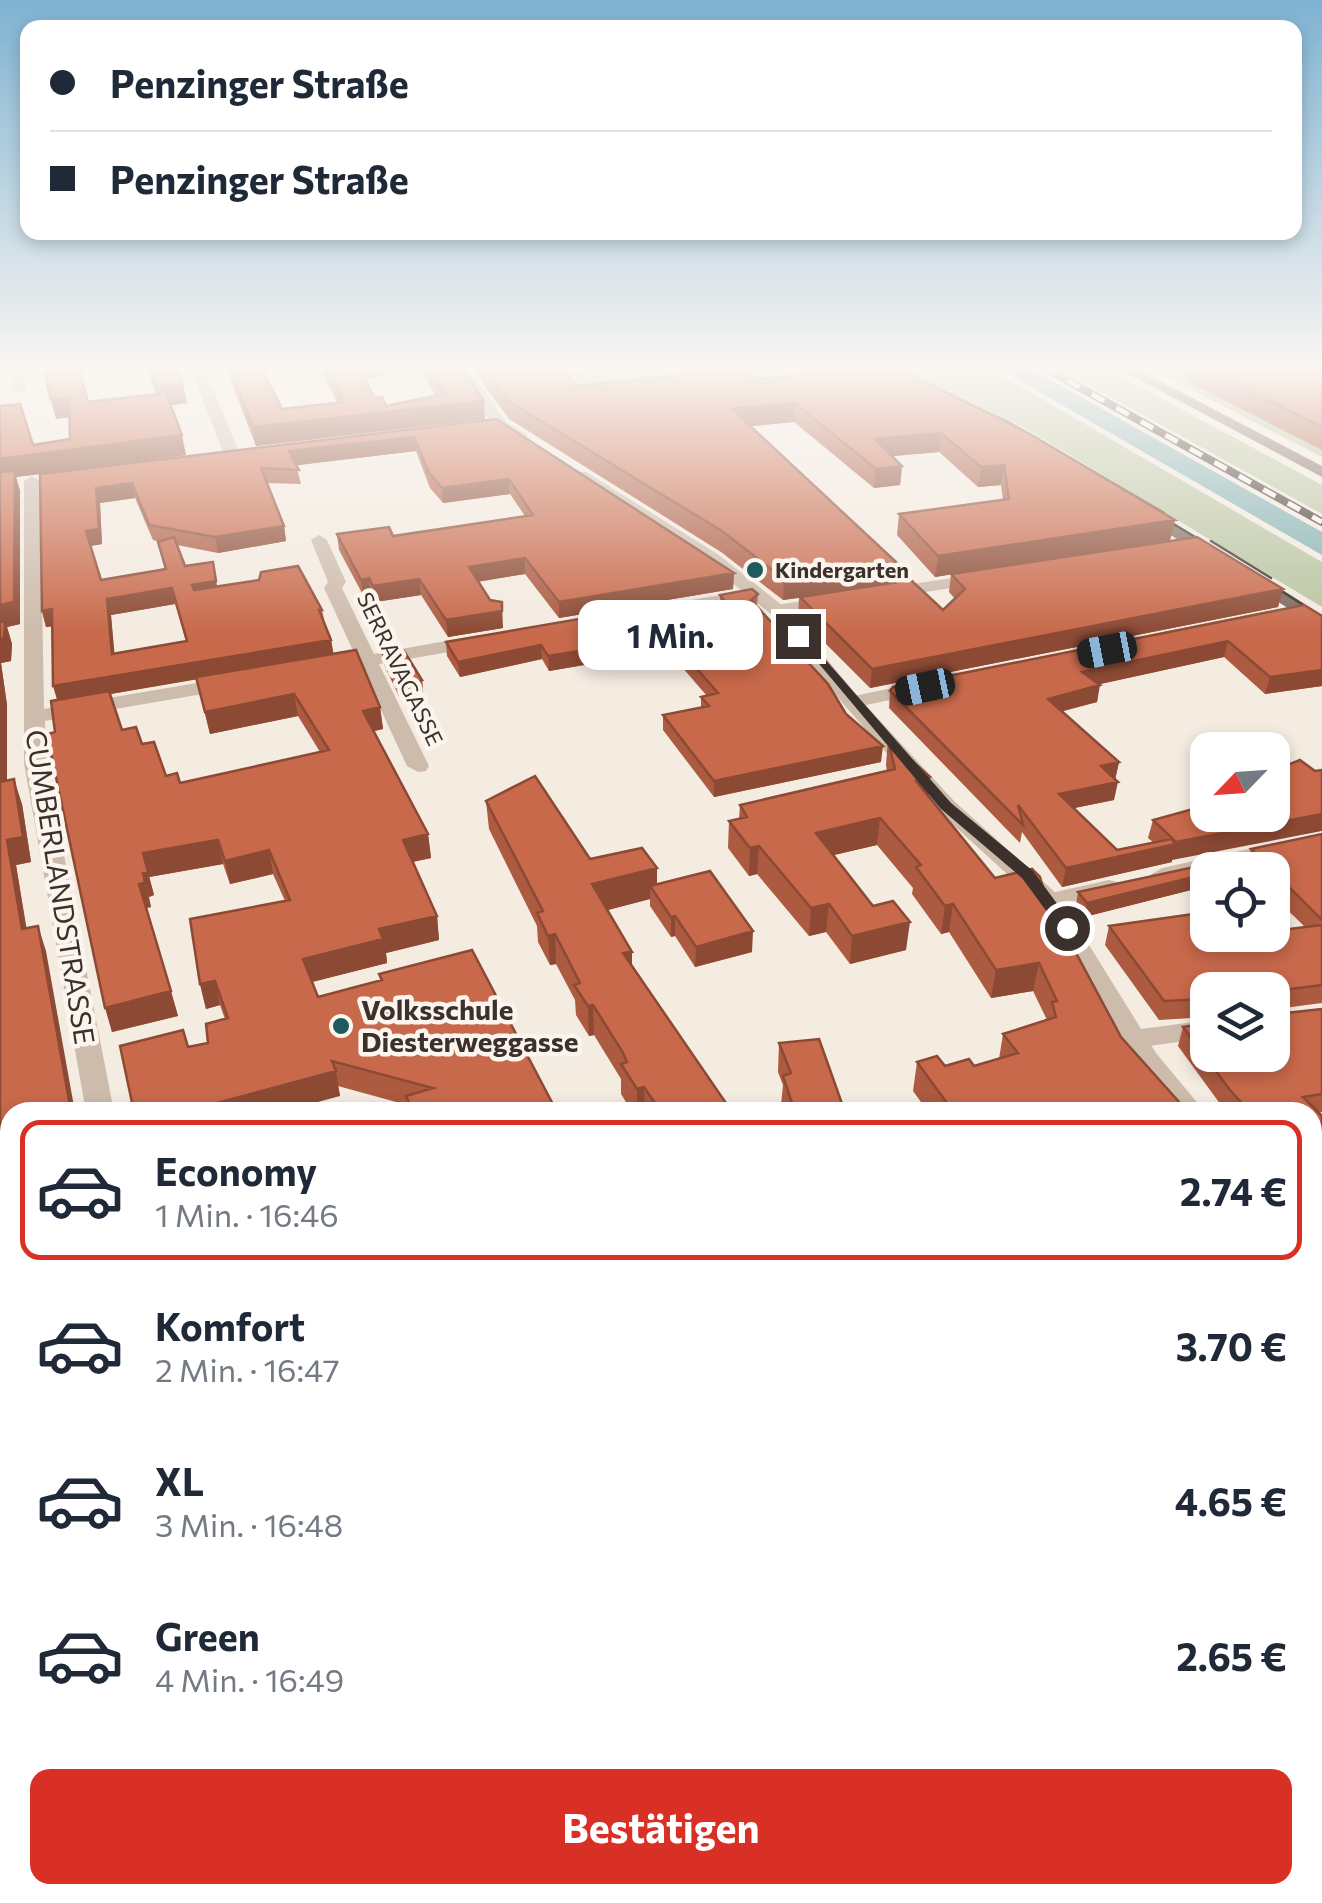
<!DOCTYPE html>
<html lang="de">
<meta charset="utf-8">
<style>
body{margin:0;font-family:Commissioner,sans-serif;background:#f2f2f3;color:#1f2937;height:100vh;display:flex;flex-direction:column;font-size:38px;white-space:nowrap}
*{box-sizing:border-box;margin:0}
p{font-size:32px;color:#747a83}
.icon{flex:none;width:55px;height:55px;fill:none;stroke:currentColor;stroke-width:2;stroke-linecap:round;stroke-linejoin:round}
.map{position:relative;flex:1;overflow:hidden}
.drawer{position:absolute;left:0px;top:1102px;width:1322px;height:802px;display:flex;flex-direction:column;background:#fff;border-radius:30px 30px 0 0;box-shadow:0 5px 15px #0003}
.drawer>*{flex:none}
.top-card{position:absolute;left:20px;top:20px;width:1282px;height:220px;border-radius:20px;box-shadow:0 5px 15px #0003;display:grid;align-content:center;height:220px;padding:0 30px;background:#fff}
.needle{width:65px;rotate:245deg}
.tools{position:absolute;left:1190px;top:732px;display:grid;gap:20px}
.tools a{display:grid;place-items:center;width:100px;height:100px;border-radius:20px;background:#fff;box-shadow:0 5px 15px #0003;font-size:50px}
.end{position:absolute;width:45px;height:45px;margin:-22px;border:12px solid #3b302b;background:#fff;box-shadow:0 0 0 5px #fff}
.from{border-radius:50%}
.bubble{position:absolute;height:70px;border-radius:20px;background:#fff;box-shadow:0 5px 15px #0003;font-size:32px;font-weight:700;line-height:70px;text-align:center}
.car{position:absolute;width:30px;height:60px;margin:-30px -15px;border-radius:12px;box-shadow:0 0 8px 2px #0007;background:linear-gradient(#222 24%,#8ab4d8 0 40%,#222 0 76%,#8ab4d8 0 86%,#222 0)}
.top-card b{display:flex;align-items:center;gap:35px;height:95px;font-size:38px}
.top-card b+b{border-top:2px solid #e0e1e3}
.top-card i{width:25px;height:25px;background:#1f2937}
ul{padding:18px 0 0;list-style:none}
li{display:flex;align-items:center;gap:30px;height:140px;margin:0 20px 15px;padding:0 10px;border:5px solid transparent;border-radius:20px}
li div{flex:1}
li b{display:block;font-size:38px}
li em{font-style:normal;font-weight:700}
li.current{border-color:#d93025}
li>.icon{width:90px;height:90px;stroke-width:1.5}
.primary-button{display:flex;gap:20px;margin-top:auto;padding:20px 30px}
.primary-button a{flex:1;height:115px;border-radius:20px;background:#d93025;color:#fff;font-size:40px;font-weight:700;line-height:115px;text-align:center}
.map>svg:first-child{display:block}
</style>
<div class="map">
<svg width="1322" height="1903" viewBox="0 0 1322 1903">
<rect width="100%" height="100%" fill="#f4ebe1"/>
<path fill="#b8c4a0" d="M588 367H859L867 371 567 396 585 388 573 387 563 372 581 370 597 385 584 370Z
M897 367H987L1322 562V607L1023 427Z
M1056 367H1103L1322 485V514Z
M1147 367H1322V457Z"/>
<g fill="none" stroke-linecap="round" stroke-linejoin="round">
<path fill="#7fb0b2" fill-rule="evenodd" d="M996 367H1027L1322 532V555Z"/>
<path fill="#cdbbac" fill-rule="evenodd" d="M11 367H25V393L13 390Z
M190 367H204L241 457 238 460 225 457Z
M32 476 40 481 44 709 232 677 242 683 232 689 45 721 46 763 114 1112H86L24 763V481Z
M319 535 327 540 346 582 342 588 374 654 479 635 488 641 479 647 379 664 429 766 426 771 418 772 407 766 361 667 331 673 321 667 324 663 356 657 324 588 328 582 311 540Z
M985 573 991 574V582L886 598 877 593 886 588Z
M750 590 756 591V599L637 619 628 614 637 609Z
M831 596 840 601 837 605 777 615 768 610 777 605Z
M920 682 930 688 927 692 852 708 842 702 845 698Z
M1322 833V847L1162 882 1150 875 1162 868Z
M1109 880 1117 882 1121 887 1117 892 1050 907 1038 900 1042 895Z
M1208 1020V1038L1134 1048 1121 1039 1134 1030Z
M202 1895H246L247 1903H203Z"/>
<path fill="#cdbbac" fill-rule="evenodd" d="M455 367H468L506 422 527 435V441C494 443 471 391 455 367Z
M576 472H586L719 555 783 606 859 698 954 801 1058 895 1156 1053 1205 1112H1175L1136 1067 1040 904 938 811 845 706 771 614 707 563 576 478Z
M1312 1233 1322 1236V1263L1312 1260Z"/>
<path fill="#7d675c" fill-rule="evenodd" d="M1116 367H1133L1322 466V477Z
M1140 510H1152L1224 555 1209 559 1140 516Z
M1247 575H1259L1322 615V629L1247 583Z"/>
<path stroke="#3b302b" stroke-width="2.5" d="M891 367 1010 423 1164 513
M1152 511 1220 552
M1211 541 1271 578
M1258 576 1322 617"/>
<g stroke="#3b302b" stroke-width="8">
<path id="rail" d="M1043 367 1322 522"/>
</g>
<use href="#rail" stroke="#fbf5ee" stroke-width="5" stroke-dasharray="14" stroke-linecap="butt"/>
</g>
<path fill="#ac5a40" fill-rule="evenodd" d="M146 367H177L183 385 187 403 170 405 186 455 70 470 496 419 734 573 733 589 559 618 525 574 478 581 503 628 448 637 421 595 375 602 371 594 363 595 339 550 337 534 393 536 525 516 510 494 443 503 430 488 416 451 296 465 301 484 267 483 284 526 286 541 218 553 177 545 185 566 217 587 322 610 325 624 331 640 333 654 380 707 383 729 374 731 428 834 431 858 413 862 437 916 439 940 386 953 387 963 312 982 318 997 380 981 379 974 557 1112H408L407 1105 338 1086 340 1096 188 1047 208 1043 225 1019 220 1005 206 1009 200 984 285 901 273 874 230 884 223 864 149 877 154 895 149 897 151 907 146 908 178 1016 112 1032 55 732 57 700 52 626 46 627 42 611 40 474 16 477 20 491V624L7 627 12 644 11 661 1 663 7 705V781L22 804 31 862 16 865 26 928 46 951 10 1112V1198L0 1201V406L33 445 70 439V417L56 419 88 402 156 394ZM135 498 153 540 160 542H158L165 570 101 580 90 546 102 544 100 503ZM175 604 186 641 114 653 111 615ZM196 679 210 734 298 716 320 752 180 783 166 776 142 744 122 730 110 694Z
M223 367H281L263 370 282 409 337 402 319 367H406L365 380 375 398 386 406 436 396 422 372 409 367H461L485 419 256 446 226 368Z
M471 367H560L577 386 750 377 763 379 821 373 822 367H896L1170 541 1283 589 1278 607 870 688 798 616 799 598 783 600 721 552 509 419ZM794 422 874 488 900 485 902 466 892 456 939 452 978 487 1001 485 1003 500 899 514 897 535 935 577 951 574 949 592 955 599 943 610 893 583 896 562 750 426Z
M1154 367H1322V450L1196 386 1181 371 1159 372Z
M758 594 757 606 846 714 881 762 714 797 663 730V715L701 708V697L707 696 675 659 667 660 660 652 549 671 542 659 460 677 447 656 446 642 684 625 727 618 720 609V595Z
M1322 616V686L1265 694 1224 657 1099 684 1097 702 1062 711 1119 762 1115 780 1114 800 1074 808 1117 850 1154 843 1148 838 1153 820 1208 815 1315 771 1172 860V862L1062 887 1022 832 1020 843 889 708 890 691Z
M383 655 422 680 423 692 399 696 385 667Z
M888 739 930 777 928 796 995 878 1045 895 1121 1037 1188 1112 926 1109 913 1091 917 1062 945 1066H974L999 1059 1003 1034 1047 1020 1033 991 991 998 949 932 941 934 912 894 913 888 877 845 833 855 906 950 850 964 826 932 809 936 757 874 749 876 728 848 729 821 739 819 740 805 887 771 886 765Z
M486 801 590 859 657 884 752 952 695 967 675 936 671 937 650 906V899L607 910 632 952V966L728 1112H632L621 1094V1079L594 1035 589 1036 576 1015 575 1000 556 964 550 965 538 942 537 926 489 829Z
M1322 834V1003L1276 1009V1014L1322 1009V1112L1318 1113 1322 1116V1218L1312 1208V1112H1226L1178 1046 1183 1027 1272 1055 1208 990V1017L1159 1020 1105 945 1109 926 1208 935H1272L1305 927 1272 895V870H1248L1246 868 1251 849Z
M1199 888 1084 917 1076 905 1078 892Z
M779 1043 845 1112H784L781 1105 783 1085 778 1072Z
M1322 1290V1401L1312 1395V1295Z
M1322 1476V1553L1320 1554 1312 1544V1479Z"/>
<path fill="#8c4a34" d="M356 367H406L358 382Z
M183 385 187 403 161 407 157 388Z
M69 398 73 417 56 419 51 400Z
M484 401 485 419 256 446 253 427Z
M795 403 794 422 732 428V409Z
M941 433 939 452 873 458 875 439Z
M182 435 186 455 16 477 20 491V624L7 627 12 644 11 661 1 663 7 705V807L0 785V459Z
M414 437 416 451 291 466 289 451Z
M1004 465 1001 485 978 487 981 467Z
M902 466 900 485 874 488 876 469Z
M509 479 510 494 443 503 442 488Z
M132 483 135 498 100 503 102 544 90 546 86 531 96 488Z
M1175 520 1170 541 935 577 938 556Z
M284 526 286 541 218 553 215 537Z
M525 558V574L471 583 469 567Z
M213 562 219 597 195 601 192 585Z
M896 562 893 583 783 600 784 579Z
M734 573 733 589 559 618V602Z
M369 578 371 594 363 595 361 580Z
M419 579 421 595 375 602 373 586Z
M172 588 175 604 111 615 116 670 112 654 107 599Z
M1283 589 1278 607 870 688 872 669Z
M502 602 503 628 448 637 446 620Z
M52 609 57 626 46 627 42 611Z
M660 638V652L549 671 548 656Z
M331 640 334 656 58 703 53 686Z
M1228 641 1224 657 1078 689 1082 672Z
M675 644V659L667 660V646Z
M541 645 542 659 460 677 458 662Z
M1322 670V686L1265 694 1270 677Z
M422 680 423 692 399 696 398 684Z
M1100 685 1097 702 1045 716 1048 699Z
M294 694 298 716 210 734 205 712Z
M380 707 383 729 366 733 363 711Z
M883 746 881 762 714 797V781Z
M1119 762 1115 780 1101 766Z
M930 777 927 804 916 781Z
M14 779 22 804 31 862 16 865 31 955 22 929 7 840Z
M1118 782 1114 800 1055 812 1059 794Z
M1322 814V831L1172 860V862L1062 887 1066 868 1175 844 1176 842Z
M880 818 877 845 813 860 816 833Z
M428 834 431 858 406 863 403 840Z
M218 840 223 864 149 877 143 853Z
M759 846 757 874 749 876 750 848Z
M269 850 273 874 230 884 225 861Z
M657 868V897L650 886V899L593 914 592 884Z
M148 872 154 895 149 897 143 873Z
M1202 875 1199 888 1084 917 1087 903Z
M145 883 151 907 146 908 139 884Z
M829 904 826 932 809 936 811 908Z
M953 904 949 932 941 934 945 906Z
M437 916 439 940 386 953 387 963 308 983 303 959 379 929Z
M675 916V936L671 937V917Z
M910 922 906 950 850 964 852 936Z
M38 926 46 951 75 1112H71Z
M753 931 752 952 695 967 696 947Z
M555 934 556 964 550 965 548 936Z
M632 952V981L623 953Z
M1039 963 1033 991 991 998 996 970Z
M215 981 220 1005 206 1009 200 984Z
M171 991 178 1016 112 1032 105 1008Z
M593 1005 594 1035 589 1036 588 1006Z
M336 1071 340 1096 281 1112H183Z
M644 1087 645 1112H637V1089Z
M728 1106V1112H709Z
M10 1169V1198L0 1201V1171Z
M10 1332V1362L0 1365V1335Z
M10 1475V1498L0 1501V1478Z
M6 1620 10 1642 0 1645V1623Z
M10 1788V1810L0 1814V1792Z
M357 1895H424L405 1903H338Z"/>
<path fill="#c8694b" stroke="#8c4a34" stroke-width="2.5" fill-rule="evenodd" d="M43 367H79L88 402 166 393 182 435 0 459V406L20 404 33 445 70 439 69 398 51 400Z
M149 367H177L183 385 157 388Z
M230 367H261L282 409 344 402 326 367H358L375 398 382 397 386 406 444 394 428 367H461L484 401 253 427Z
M483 367H560L577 386 742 369 750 377 763 379 832 372 826 367H896L1030 434 1175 520 938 556 899 514 1009 499 1004 465 981 467 941 433 875 439 902 466 876 469 795 403 732 409 896 562 784 579 722 531 508 401Z
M1202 367H1322V427Z
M496 419 734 573 559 602 525 558 469 567 490 600 502 602V611L446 620 419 579 373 586 369 578 361 580 337 534 389 527 393 536 533 515 509 479 442 488 429 473 414 437 289 451 299 470 261 468 284 526 215 537 149 525 132 483 96 488 99 529 86 531 101 580 166 569 158 542 174 537 185 566 213 562 216 581 192 585 194 590 259 580 261 572 298 566 322 610H319L331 640 53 686 52 609 42 611 40 474ZM172 588 187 641 112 654 107 599Z
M15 471 14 602 0 605V472Z
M1197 537 1283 589 872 669 800 597 911 580 943 610 965 589 951 574Z
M752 589 758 594 751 600 828 684 846 714 883 746 714 781 663 715 709 706 701 697 718 693 675 644 667 646 660 638 548 656 541 645 458 662 446 642 666 604 684 625 737 617 720 595Z
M1304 605 1322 616V670L1270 677 1228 641 1082 672 1100 685 1048 699 1119 762 1101 766 1118 782 1059 794 1117 850 1171 839 1176 844 1066 868 1018 805 1023 825 890 691 893 687Z
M5 621 4 638 0 639V622Z
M356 650 380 707 363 711 428 834 403 840 437 916 379 929 383 939 303 959 318 997 382 980 379 974 472 950 557 1112H413L406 1096 433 1088 332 1061 336 1071 183 1112H134L120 1046 183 1030 188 1047 208 1043 206 1024 228 1018 215 981 200 984 190 919 290 900 269 850 225 861 218 840 143 853 148 872 143 873 145 883 139 884 171 991 105 1008 50 749 48 734 55 732 51 701 109 691 122 730 136 727 142 744 154 742 166 776 177 773 180 783 329 750 294 694 205 712 196 677Z
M404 651 422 680 398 684 383 655Z
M888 739 930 777 916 781 995 878 1032 869 1040 877 1045 895 1121 1037 1188 1112H916L947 1103 917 1062 937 1056 945 1066 969 1059 974 1066 1018 1053 1003 1034 1056 1017 1052 1002 1057 1001 1039 963 996 970 953 904 945 906 916 867 921 865 880 818 816 833 873 906 893 901 910 922 852 936 829 904 811 908 759 846 750 848 729 821 747 817 740 805 895 769Z
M1300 760 1315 771 1322 770V814L1176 842 1153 820 1208 805V815H1272V771Z
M535 776 590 859 642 848 657 868 592 884 632 952 623 953 728 1106 709 1112H661L644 1087 637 1089 621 1064 627 1062 622 1051 593 1005 588 1006 574 985 580 983 555 934 548 936 537 913 543 911 486 801Z
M14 779 23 837 7 840 22 929 38 926 71 1112H10V1169L0 1171V782Z
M1322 834V920L1251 849Z
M1194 867 1202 875 1087 903 1078 892Z
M710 871 753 931 696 947 675 916 671 917 650 886Z
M1208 912V935H1272V931L1322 925V985L1275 991 1276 1014 1322 1009V1094L1303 1097 1322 1116V1190L1312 1180V1112H1250L1230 1090 1183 1027 1208 1023V1055H1272V990H1208V999L1164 1001 1109 926Z
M819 1039 845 1112H795L783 1076 791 1073 779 1043Z
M10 1216V1332L0 1335V1220Z
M1322 1290V1360L1316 1357 1312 1358V1295Z
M10 1410V1475L0 1478V1413Z
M1322 1476V1505L1312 1493V1479Z
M10 1540V1669L6 1620 0 1623V1543Z
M10 1695V1788L0 1792V1699Z
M278 1895H357L338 1903H280Z"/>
<linearGradient id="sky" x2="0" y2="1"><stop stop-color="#7eb2d2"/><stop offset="0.58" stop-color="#faf6f2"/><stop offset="1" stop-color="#faf6f2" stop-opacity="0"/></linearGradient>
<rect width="1322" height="634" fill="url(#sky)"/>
<path fill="#3b302b" d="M794 634H803L951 803 1033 871 1075 928 1072 931H1061L1022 878 941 809Z"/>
<g fill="#1f5a5e" stroke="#fbf5ee" stroke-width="4">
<circle cx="755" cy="570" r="10"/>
<circle cx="341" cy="1026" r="10"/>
</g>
<g text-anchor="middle" stroke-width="9" stroke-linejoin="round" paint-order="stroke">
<g font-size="22" font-weight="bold" fill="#3b302b" stroke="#fbf5ee" text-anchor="start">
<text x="775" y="578">Kindergarten</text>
</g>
<g font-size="22" fill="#3b302b" stroke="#fbf5ee">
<text transform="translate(400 669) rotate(64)" y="8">SERRAVAGASSE</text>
</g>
<g font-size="28" fill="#3b302b" stroke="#fbf5ee">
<text transform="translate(60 887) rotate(81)" y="10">CUMBERLANDSTRASSE</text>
</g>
<g font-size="28" font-weight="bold" fill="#3b302b" stroke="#fbf5ee" text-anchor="start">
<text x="361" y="1020">Volksschule<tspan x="361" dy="32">Diesterweggasse</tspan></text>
</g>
</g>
</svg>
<div class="tools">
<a><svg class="needle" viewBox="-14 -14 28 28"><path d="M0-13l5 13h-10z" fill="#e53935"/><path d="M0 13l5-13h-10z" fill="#747a83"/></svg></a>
<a><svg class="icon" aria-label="locate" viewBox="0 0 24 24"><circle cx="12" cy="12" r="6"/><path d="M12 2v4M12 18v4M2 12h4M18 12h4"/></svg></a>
<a><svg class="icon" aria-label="layers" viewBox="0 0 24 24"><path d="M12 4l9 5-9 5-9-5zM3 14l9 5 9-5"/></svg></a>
</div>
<i class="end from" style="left:1067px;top:928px"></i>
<i class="end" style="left:798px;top:636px"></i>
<div class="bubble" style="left:578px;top:600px;width:185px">1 Min.</div>
<i class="car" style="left:1107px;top:650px;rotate:259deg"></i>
<i class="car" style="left:925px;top:687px;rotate:258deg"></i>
<div class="top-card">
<b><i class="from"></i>Penzinger Straße</b>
<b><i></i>Penzinger Straße</b>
</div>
<section class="drawer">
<ul>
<li class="current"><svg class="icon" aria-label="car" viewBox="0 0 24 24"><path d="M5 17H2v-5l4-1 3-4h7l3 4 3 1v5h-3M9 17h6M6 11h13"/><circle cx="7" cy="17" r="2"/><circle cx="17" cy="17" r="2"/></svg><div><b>Economy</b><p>1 Min. · 16:46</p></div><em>2.74 €</em></li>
<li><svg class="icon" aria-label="car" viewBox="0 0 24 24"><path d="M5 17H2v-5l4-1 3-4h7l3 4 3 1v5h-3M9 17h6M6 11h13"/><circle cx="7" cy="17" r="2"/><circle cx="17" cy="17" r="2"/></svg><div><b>Komfort</b><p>2 Min. · 16:47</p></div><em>3.70 €</em></li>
<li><svg class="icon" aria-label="car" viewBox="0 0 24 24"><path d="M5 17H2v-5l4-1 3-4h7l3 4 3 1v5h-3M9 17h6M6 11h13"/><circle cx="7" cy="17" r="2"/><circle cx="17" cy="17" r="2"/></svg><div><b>XL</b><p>3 Min. · 16:48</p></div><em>4.65 €</em></li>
<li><svg class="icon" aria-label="car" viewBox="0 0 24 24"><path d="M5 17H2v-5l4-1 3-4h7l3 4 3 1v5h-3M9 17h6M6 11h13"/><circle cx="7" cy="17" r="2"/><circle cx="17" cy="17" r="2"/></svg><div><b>Green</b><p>4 Min. · 16:49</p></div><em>2.65 €</em></li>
</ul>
<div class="primary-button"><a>Bestätigen</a></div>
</section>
</div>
